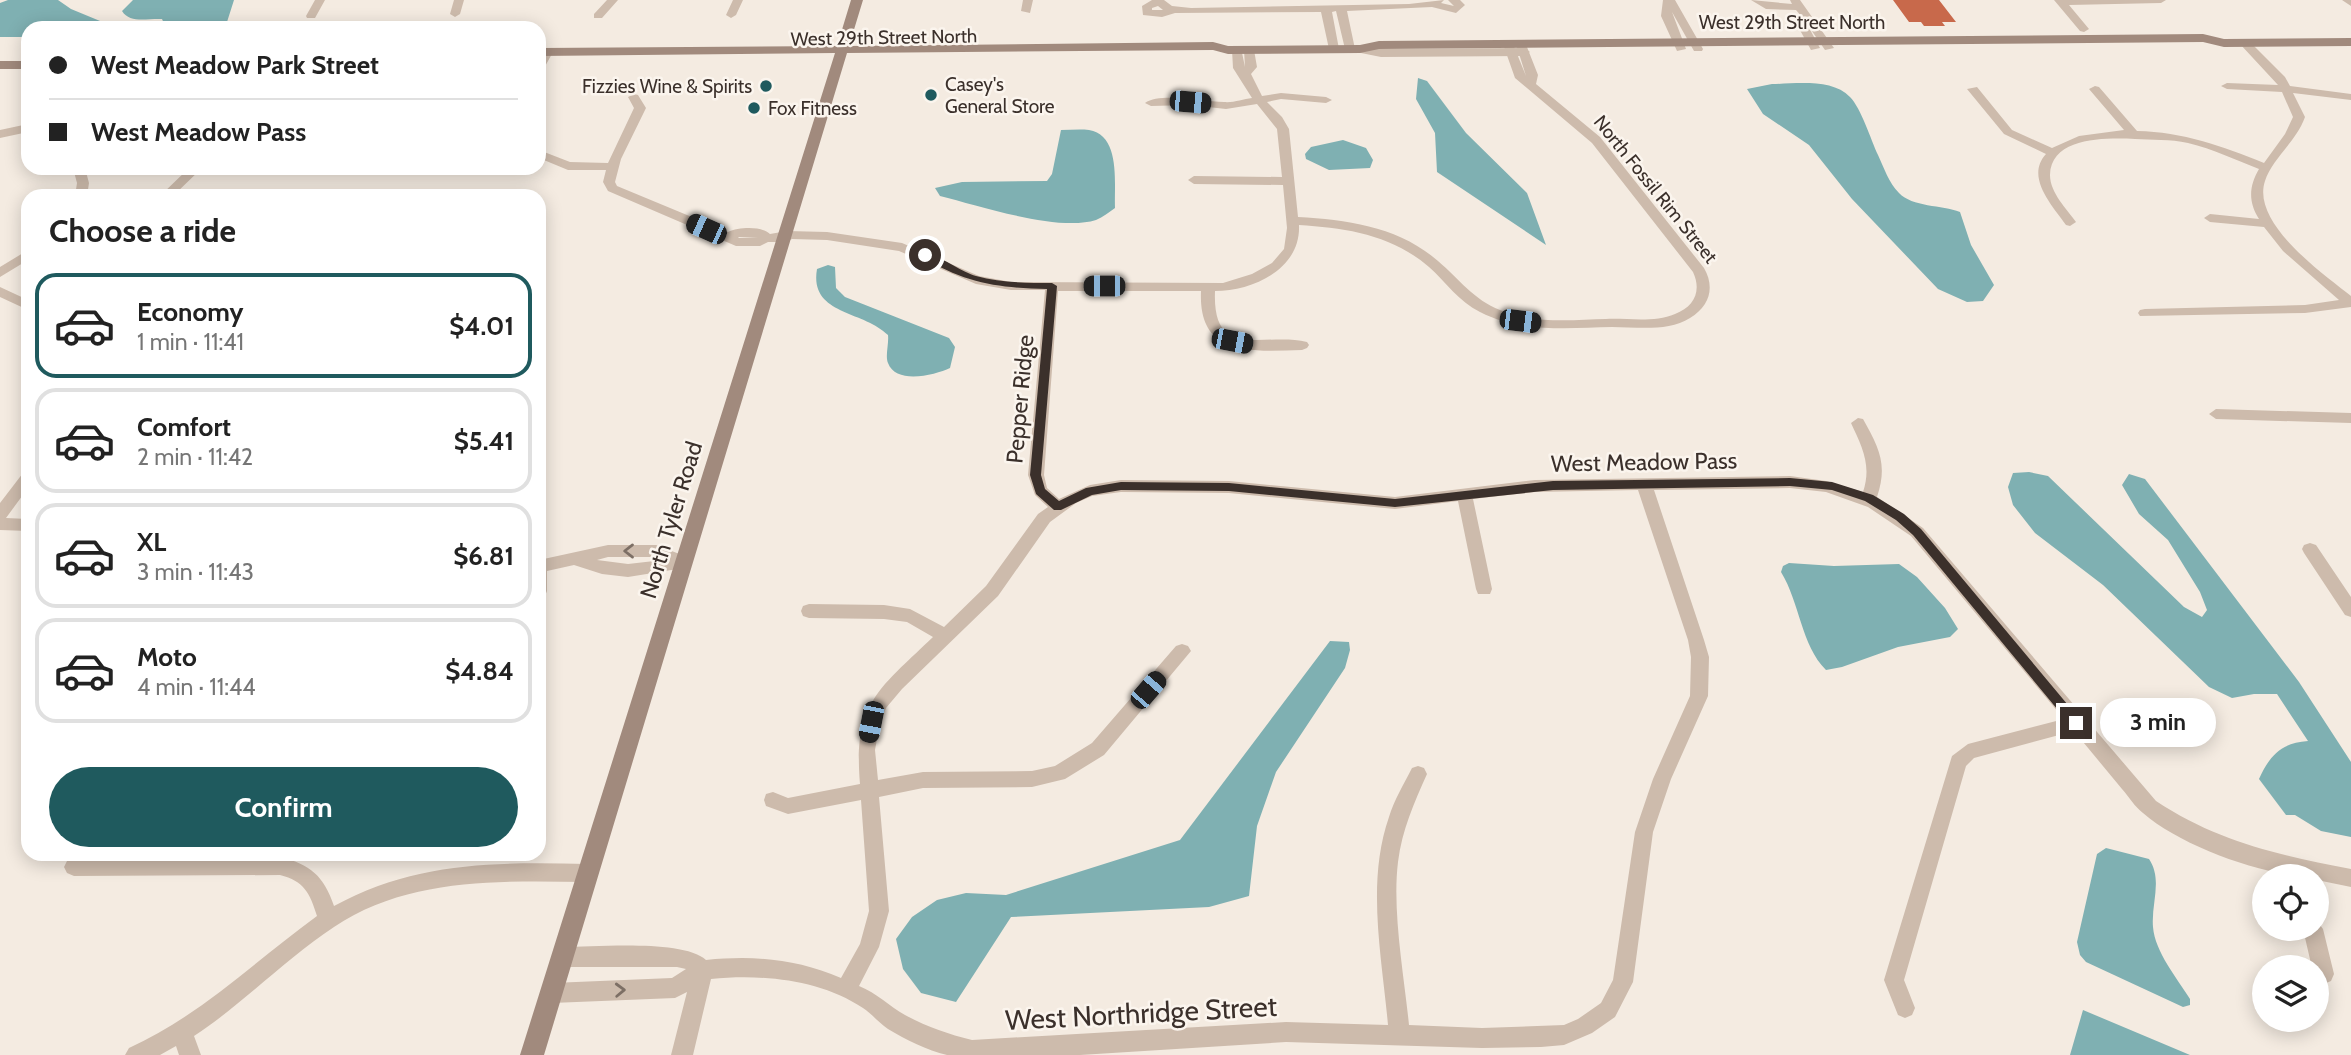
<!DOCTYPE html>
<meta charset="utf-8">
<style>
body{margin:0;font-family:Cabin,sans-serif;background:#f2f2f2;color:#222;height:100vh;display:flex;flex-direction:column;font-size:26px;white-space:nowrap}
*{box-sizing:border-box;margin:0}
p{font-size:23px;color:#767676}
.icon{flex:none;width:38px;height:38px;fill:none;stroke:currentColor;stroke-width:2;stroke-linecap:round;stroke-linejoin:round}
.map{position:relative;flex:1;overflow:hidden}
.drawer{position:absolute;left:21px;top:189px;width:525px;height:672px;display:flex;flex-direction:column;background:#fff;border-radius:21px;box-shadow:0 4px 18px #0003}
.drawer>*{flex:none}
.banner{position:absolute;left:21px;top:21px;width:525px;height:154px;border-radius:21px;box-shadow:0 4px 18px #0003;display:grid;align-content:center;height:154px;padding:0 28px;background:#fff}
.buttons{position:absolute;left:2252px;top:864px;display:grid;gap:14px}
.buttons a{display:grid;place-items:center;width:77px;height:77px;border-radius:50%;background:#fff;box-shadow:0 4px 18px #0003;font-size:35px}
.end{position:absolute;width:32px;height:32px;margin:-16px;border:9px solid #3b302b;background:#fff;box-shadow:0 0 0 4px #fff}
.from{border-radius:50%}
.bubble{position:absolute;height:49px;border-radius:24px;background:#fff;box-shadow:0 4px 18px #0003;font-size:23px;font-weight:800;line-height:49px;text-align:center}
.car{position:absolute;width:21px;height:42px;margin:-21px -10px;border-radius:9px;box-shadow:0 0 5px 2px #0007;background:linear-gradient(#222 24%,#8ab4d8 0 40%,#222 0 76%,#8ab4d8 0 86%,#222 0)}
.banner b{display:flex;align-items:center;gap:24px;height:66px;font-size:26px}
.banner b+b{border-top:2px solid #e0e0e0}
.banner i{width:18px;height:18px;background:#222}
ul{padding:0;list-style:none}
li{display:flex;align-items:center;gap:21px;height:105px;margin:0 14px 10px;padding:0 14px;border:4px solid #e0e0e0;border-radius:21px}
li div{flex:1}
li b{display:block;font-size:26px}
li em{font-style:normal;font-weight:800}
li.on{border-color:#1f5a5e}
li>.icon{width:63px;height:63px;stroke-width:1.5}
h2{padding:0 28px;font-size:32px;line-height:84px}
.primary-button{display:flex;gap:14px;margin-top:auto;padding:14px 28px}
.primary-button a{flex:1;height:80px;border-radius:42px;background:#1f5a5e;color:#fff;font-size:28px;font-weight:800;line-height:80px;text-align:center}
.map>svg:first-child{display:block}
</style>
<div class="map">
<svg width="2351" height="1055" viewBox="0 0 2351 1055">
<rect width="100%" height="100%" fill="#f4ebe1"/>
<path fill="#7fb0b2" d="M8 0H58L71 9 117 28H28V37H0V3Z
M133 0H234L227 22 216 28H166L162 19C148 18 130 24 122 11Z
M1418 78 1427 81 1466 133 1527 193 1546 245 1437 172 1435 133 1416 99Z
M1772 84C1795 84 1832 78 1850 97 1861 108 1871 140 1878 155 1884 168 1889 183 1899 193 1912 207 1942 205 1960 212L1971 245 1994 285 1983 301 1967 302 1938 289 1852 199 1809 145 1763 114 1747 89Z
M1061 130C1070 130 1080 129 1089 130 1121 135 1114 184 1115 208 1109 212 1103 217 1096 220 1058 232 980 206 940 196L935 188 962 182 1047 181 1052 174Z
M1343 140 1366 148 1373 160 1370 168 1329 170 1306 159 1305 154 1311 147Z
M828 265 835 267 836 288 845 297 949 338 955 347 950 368C935 375 896 385 888 363 885 356 889 344 888 335 863 310 809 315 817 269Z
M2029 472 2048 476 2184 607 2202 617 2207 610 2200 592 2168 540 2139 514 2122 485 2129 474 2145 479 2299 682 2351 762V837L2321 831 2295 815H2286L2259 779C2270 755 2281 743 2308 741L2277 694H2254L2232 698 2209 687 2103 585 2035 533 2013 505 2008 487 2013 473Z
M1789 563 1834 566 1899 564 1917 577 1945 608 1958 629 1950 637 1898 647 1842 667 1826 670C1801 645 1800 603 1781 572L1783 566Z
M1330 641 1349 642 1350 650 1345 668 1276 772 1257 826 1249 896 1209 907 1011 917 956 1002 921 993 903 969 896 939 912 917 937 900 966 893 1006 895 1180 840Z
M2106 848 2149 859C2163 880 2151 903 2153 927 2155 952 2177 978 2190 999V1005L2183 1007 2086 962 2080 955 2077 942 2097 854Z
M2083 1010 2190 1055H2070Z"/>
<path fill="#c8694b" d="M1893 0H1939L1956 22H1942L1945 26H1924L1921 22H1909Z"/>
<g fill="none" stroke-linecap="round" stroke-linejoin="round">
<path fill="#cdbbac" fill-rule="evenodd" d="M315 0H325L315 18H307L306 16Z
M454 0H464L460 14 455 17 450 14Z
M607 0H618L602 18H594V14Z
M733 0H743L736 15 731 18 726 15Z
M1023 0H1033L1030 13 1021 11Z
M1152 0H1164L1172 6 1191 8 1409 4 1444 0 1441 3 1454 6 1448 0H1460L1465 5 1456 13 1432 7 1347 11 1355 49 1350 52 1345 49 1336 11 1332 12 1339 49 1334 52 1329 49 1321 12 1175 13 1162 17 1143 15 1142 6ZM1158 6 1163 10H1152V8Z
M1663 0H1675L1703 49 1702 51H1694L1672 12 1686 49 1677 51 1661 16Z
M1751 0 1792 4 1790 0H1800L1834 48 1825 50 1807 24 1820 48 1811 50 1796 23 1802 17 1796 10 1766 9Z
M2054 0H2166L2161 3 2069 5 2089 29 2084 32 2080 31Z
M2342 0H2351V6Z
M2240 40H2248L2285 77 2290 86 2351 94V100L2293 93 2305 117C2296 142 2272 159 2265 181 2251 223 2322 273 2351 296V307L2305 313 2140 316 2138 313 2140 310 2145 309 2305 305 2339 300 2283 251 2264 227 2210 222 2204 218 2210 214 2259 219C2248 202 2249 186 2259 169 2236 160 2213 149 2188 143 2170 139 2152 140 2135 139 2108 138 2051 136 2050 175 2050 193 2067 209 2076 222L2070 226 2066 225C2052 205 2025 177 2046 154L2004 134 1967 89 1977 87 2012 130 2052 148 2079 136 2124 130 2089 89 2095 86 2099 87 2137 131C2183 132 2222 146 2264 163L2285 134 2293 117 2282 92 2227 89 2221 86 2227 83 2278 85 2240 44Z
M1504 42 1513 44 1526 76 1516 44 1525 42 1538 75 1536 84 1600 137 1704 268C1715 287 1710 306 1690 318 1668 332 1637 327 1612 327 1568 328 1521 333 1480 312 1459 302 1446 282 1429 267 1392 235 1347 228 1299 225 1301 269 1253 291 1215 291 1212 363 1265 331 1307 342L1309 345 1307 348 1302 350C1252 351 1198 358 1201 291H1058L1044 475 1047 488 1059 499 1090 485 1121 480 1229 481 1395 497 1535 480 1790 476 1826 481 1863 492C1872 465 1862 447 1851 423L1858 418 1863 419C1879 448 1888 464 1877 497L1923 528 2156 801C2218 842 2279 855 2351 869V887L2317 880V877C2266 877 2182 847 2143 813 2135 807 2129 797 2122 789 2106 770 2090 750 2074 731L1974 758 1966 766 1904 980 1915 1008 1912 1015 1905 1018 1898 1015 1884 980 1952 756 1968 744 2064 719 1911 536 1868 507 1826 492 1790 488 1654 490 1704 640 1709 657 1708 696 1671 779 1653 832 1633 982 1615 1017 1592 1033 1564 1045 1541 1047 1482 1048 1286 1042 1080 1055H947C927 1050 906 1040 888 1029 879 1023 872 1014 863 1008 819 979 761 974 711 979L693 1055H671L687 992 675 998 552 1003 545 1000 542 993 545 986 552 983 672 978 686 969 677 967H563L556 964 553 957 556 950 563 947C596 947 683 939 706 960 754 955 797 959 841 978L860 944 869 911 861 800 788 814 766 806 764 800 766 794 773 792 788 798 860 784C853 703 879 689 933 637L907 622 884 619 809 618 803 616 801 611 803 606 809 604 884 605 910 609 944 627 986 586 1038 514 1048 507 1035 495 1028 475 1045 290H1011L976 284 899 251 827 240 792 239 786 242H768L760 246H736L608 191 603 182 606 170H568L539 158V150L570 162 608 163 634 108 628 97 634 94 638 95 646 108 621 159 615 182 617 186 728 232C739 227 762 226 770 234L787 231 827 232 902 243 979 276 1011 282 1223 283 1252 274 1272 263 1284 249 1287 228 1283 185 1194 184 1188 180 1194 176 1282 177 1277 129 1257 104 1226 109 1190 105 1151 106 1145 103C1161 92 1204 102 1224 102 1233 103 1243 99 1252 98L1233 68 1232 50 1241 48 1245 67 1244 50 1249 47 1254 50 1257 67 1251 74 1262 96 1281 93 1326 97 1332 100 1326 103 1281 99 1267 102 1282 117 1289 129 1298 217C1349 220 1399 227 1438 261 1459 279 1474 300 1500 310 1533 324 1571 320 1606 319 1628 318 1654 323 1675 314 1694 307 1702 291 1693 272L1592 143 1515 78 1503 44ZM738 237H758L739 238ZM1638 490 1688 640 1691 657 1690 696 1653 779 1635 832 1613 980 1601 1003 1578 1019 1564 1025 1482 1028 1409 1025C1404 975 1392 911 1398 862 1402 830 1414 803 1427 774L1424 768 1418 766 1412 768C1404 784 1394 800 1389 817 1366 883 1382 957 1388 1025L1286 1022 972 1040C948 1034 927 1027 905 1015 889 1006 877 993 859 986L879 947 889 911 879 797 923 788 1032 787 1065 779 1104 755 1191 651 1188 646 1182 644 1176 646 1092 743 1055 766 1032 771 923 772 878 780 875 750 880 722 886 708 902 689 998 596 1050 522 1076 503 1092 496 1121 492 1229 493 1395 509 1458 501 1476 589 1478 594H1490L1492 589 1473 499 1535 492Z
M544 50 553 52 543 70 539 71V58Z
M28 124V132L0 138V130Z
M73 168H85L89 183 87 196H75L77 183Z
M189 168H202L173 196H160Z
M28 250V260L0 277V267Z
M0 287 28 300V310L0 297Z
M2216 409 2351 413V423L2216 419 2209 414Z
M28 471V488L6 518 28 519V531L0 530V503L23 473Z
M2310 543 2316 545 2351 597V617L2345 615 2304 553 2302 549 2304 545Z
M608 545H656L690 558 692 562 690 566 684 568 628 577 602 574 574 565 547 571V591L545 596 539 598V560ZM608 557H655L663 560 628 564 597 560Z
M280 857C310 864 324 876 334 906 416 861 497 862 588 864L595 867 598 873 595 879 588 882C501 881 409 877 334 927 284 960 243 1004 194 1036L201 1055H179L176 1046 160 1055H125L129 1048C200 1016 255 961 317 916 310 893 304 881 280 875L74 876 67 873 64 867 67 861 74 858Z
M2317 921 2323 929 2334 974 2331 981 2324 984 2317 981V968H2312L2303 929H2317Z"/>
<path fill="#cdbbac" fill-rule="evenodd" d="M1360 45 1381 49 1524 48 1530 52 1524 56 1381 57 1356 52V46Z"/>
<path fill="#a18a7d" fill-rule="evenodd" d="M851 0H863L849 46 1213 42 1228 46 1360 45 1379 41 2203 34 2224 39 2351 38V46L2224 47 2203 42 1379 49 1360 53 1228 54 1213 50 847 53 544 1055H520L835 53 539 56V48L837 46Z
M0 61H28V69H0Z"/>
</g>
<defs><path id="oneway-chevron" d="M-2-3.5L2.5 0L-2 3.5" fill="none" stroke-width="1.6" stroke-linecap="round" stroke-linejoin="round" transform="scale(1.75)"/></defs>
<g stroke="#7d6f65">
<use href="#oneway-chevron" transform="translate(629 551) rotate(180)"/>
<use href="#oneway-chevron" transform="translate(620 990) rotate(-2)"/>
</g>
<path fill="#3b302b" d="M922 253C935 252 961 272 976 276 1001 283 1027 283 1052 283L1057 286 1041 475 1045 489 1059 501 1086 488 1121 482 1229 483 1395 499 1553 481 1790 478 1832 482 1873 495 1904 514 1921 529 2083 723 2081 727H2072L1913 535 1896 520 1865 501 1832 490 1790 486 1553 490 1395 507 1229 491 1121 490 1092 495 1061 510H1054L1036 494 1030 475 1047 289C998 288 965 283 922 257Z"/>
<g fill="#1f5a5e" stroke="#fbf5ee" stroke-width="2.5">
<circle cx="766" cy="86" r="7"/>
<circle cx="931" cy="95" r="7"/>
<circle cx="754" cy="108" r="7"/>
</g>
<g text-anchor="middle" stroke-width="5" stroke-linejoin="round" paint-order="stroke">
<g font-size="19" fill="#3b302b" stroke="#fbf5ee">
<text x="1792" y="29">West 29th Street North</text>
<text transform="translate(884 37) rotate(-1)" y="7">West 29th Street North</text>
<text transform="translate(1656 189) rotate(51)" y="7">North Fossil Rim Street</text>
</g>
<g font-size="19" fill="#3b302b" stroke="#fbf5ee" text-anchor="start">
<text x="945" y="91">Casey's<tspan x="945" dy="22">General Store</tspan></text>
<text x="752" y="93" text-anchor="end">Fizzies Wine &amp; Spirits</text>
<text x="768" y="115">Fox Fitness</text>
</g>
<g font-size="23" fill="#3b302b" stroke="#fbf5ee">
<text transform="translate(1020 399) rotate(-85)" y="8">Pepper Ridge</text>
<text transform="translate(1644 462) rotate(-1)" y="8">West Meadow Pass</text>
<text transform="translate(671 520) rotate(-73)" y="8">North Tyler Road</text>
</g>
<g font-size="28" fill="#3b302b" stroke="#fbf5ee">
<text transform="translate(1141 1013) rotate(-3)" y="10">West Northridge Street</text>
</g>
</g>
</svg>
<div class="buttons">
<a><svg class="icon" aria-label="locate" viewBox="0 0 24 24"><circle cx="12" cy="12" r="6"/><path d="M12 2v4M12 18v4M2 12h4M18 12h4"/></svg></a>
<a><svg class="icon" aria-label="layers" viewBox="0 0 24 24"><path d="M12 4l9 5-9 5-9-5zM3 14l9 5 9-5"/></svg></a>
</div>
<i class="end from" style="left:925px;top:255px"></i>
<i class="end" style="left:2076px;top:723px"></i>
<div class="bubble" style="left:2100px;top:698px;width:116px">3 min</div>
<i class="car" style="left:1190px;top:102px;rotate:95deg"></i>
<i class="car" style="left:706px;top:229px;rotate:294deg"></i>
<i class="car" style="left:1104px;top:286px;rotate:270deg"></i>
<i class="car" style="left:1520px;top:321px;rotate:97deg"></i>
<i class="car" style="left:1232px;top:341px;rotate:101deg"></i>
<i class="car" style="left:1148px;top:690px;rotate:41deg"></i>
<i class="car" style="left:871px;top:722px;rotate:191deg"></i>
<div class="banner">
<b><i class="from"></i>West Meadow Park Street</b>
<b><i></i>West Meadow Pass</b>
</div>
<section class="drawer">
<h2>Choose a ride</h2>
<ul>
<li class="on"><svg class="icon" aria-label="car" viewBox="0 0 24 24"><path d="M5 17H2v-5l4-1 3-4h7l3 4 3 1v5h-3M9 17h6M6 11h13"/><circle cx="7" cy="17" r="2"/><circle cx="17" cy="17" r="2"/></svg><div><b>Economy</b><p>1 min · 11:41</p></div><em>$4.01</em></li>
<li><svg class="icon" aria-label="car" viewBox="0 0 24 24"><path d="M5 17H2v-5l4-1 3-4h7l3 4 3 1v5h-3M9 17h6M6 11h13"/><circle cx="7" cy="17" r="2"/><circle cx="17" cy="17" r="2"/></svg><div><b>Comfort</b><p>2 min · 11:42</p></div><em>$5.41</em></li>
<li><svg class="icon" aria-label="car" viewBox="0 0 24 24"><path d="M5 17H2v-5l4-1 3-4h7l3 4 3 1v5h-3M9 17h6M6 11h13"/><circle cx="7" cy="17" r="2"/><circle cx="17" cy="17" r="2"/></svg><div><b>XL</b><p>3 min · 11:43</p></div><em>$6.81</em></li>
<li><svg class="icon" aria-label="car" viewBox="0 0 24 24"><path d="M5 17H2v-5l4-1 3-4h7l3 4 3 1v5h-3M9 17h6M6 11h13"/><circle cx="7" cy="17" r="2"/><circle cx="17" cy="17" r="2"/></svg><div><b>Moto</b><p>4 min · 11:44</p></div><em>$4.84</em></li>
</ul>
<div class="primary-button"><a>Confirm</a></div>
</section>
</div>
